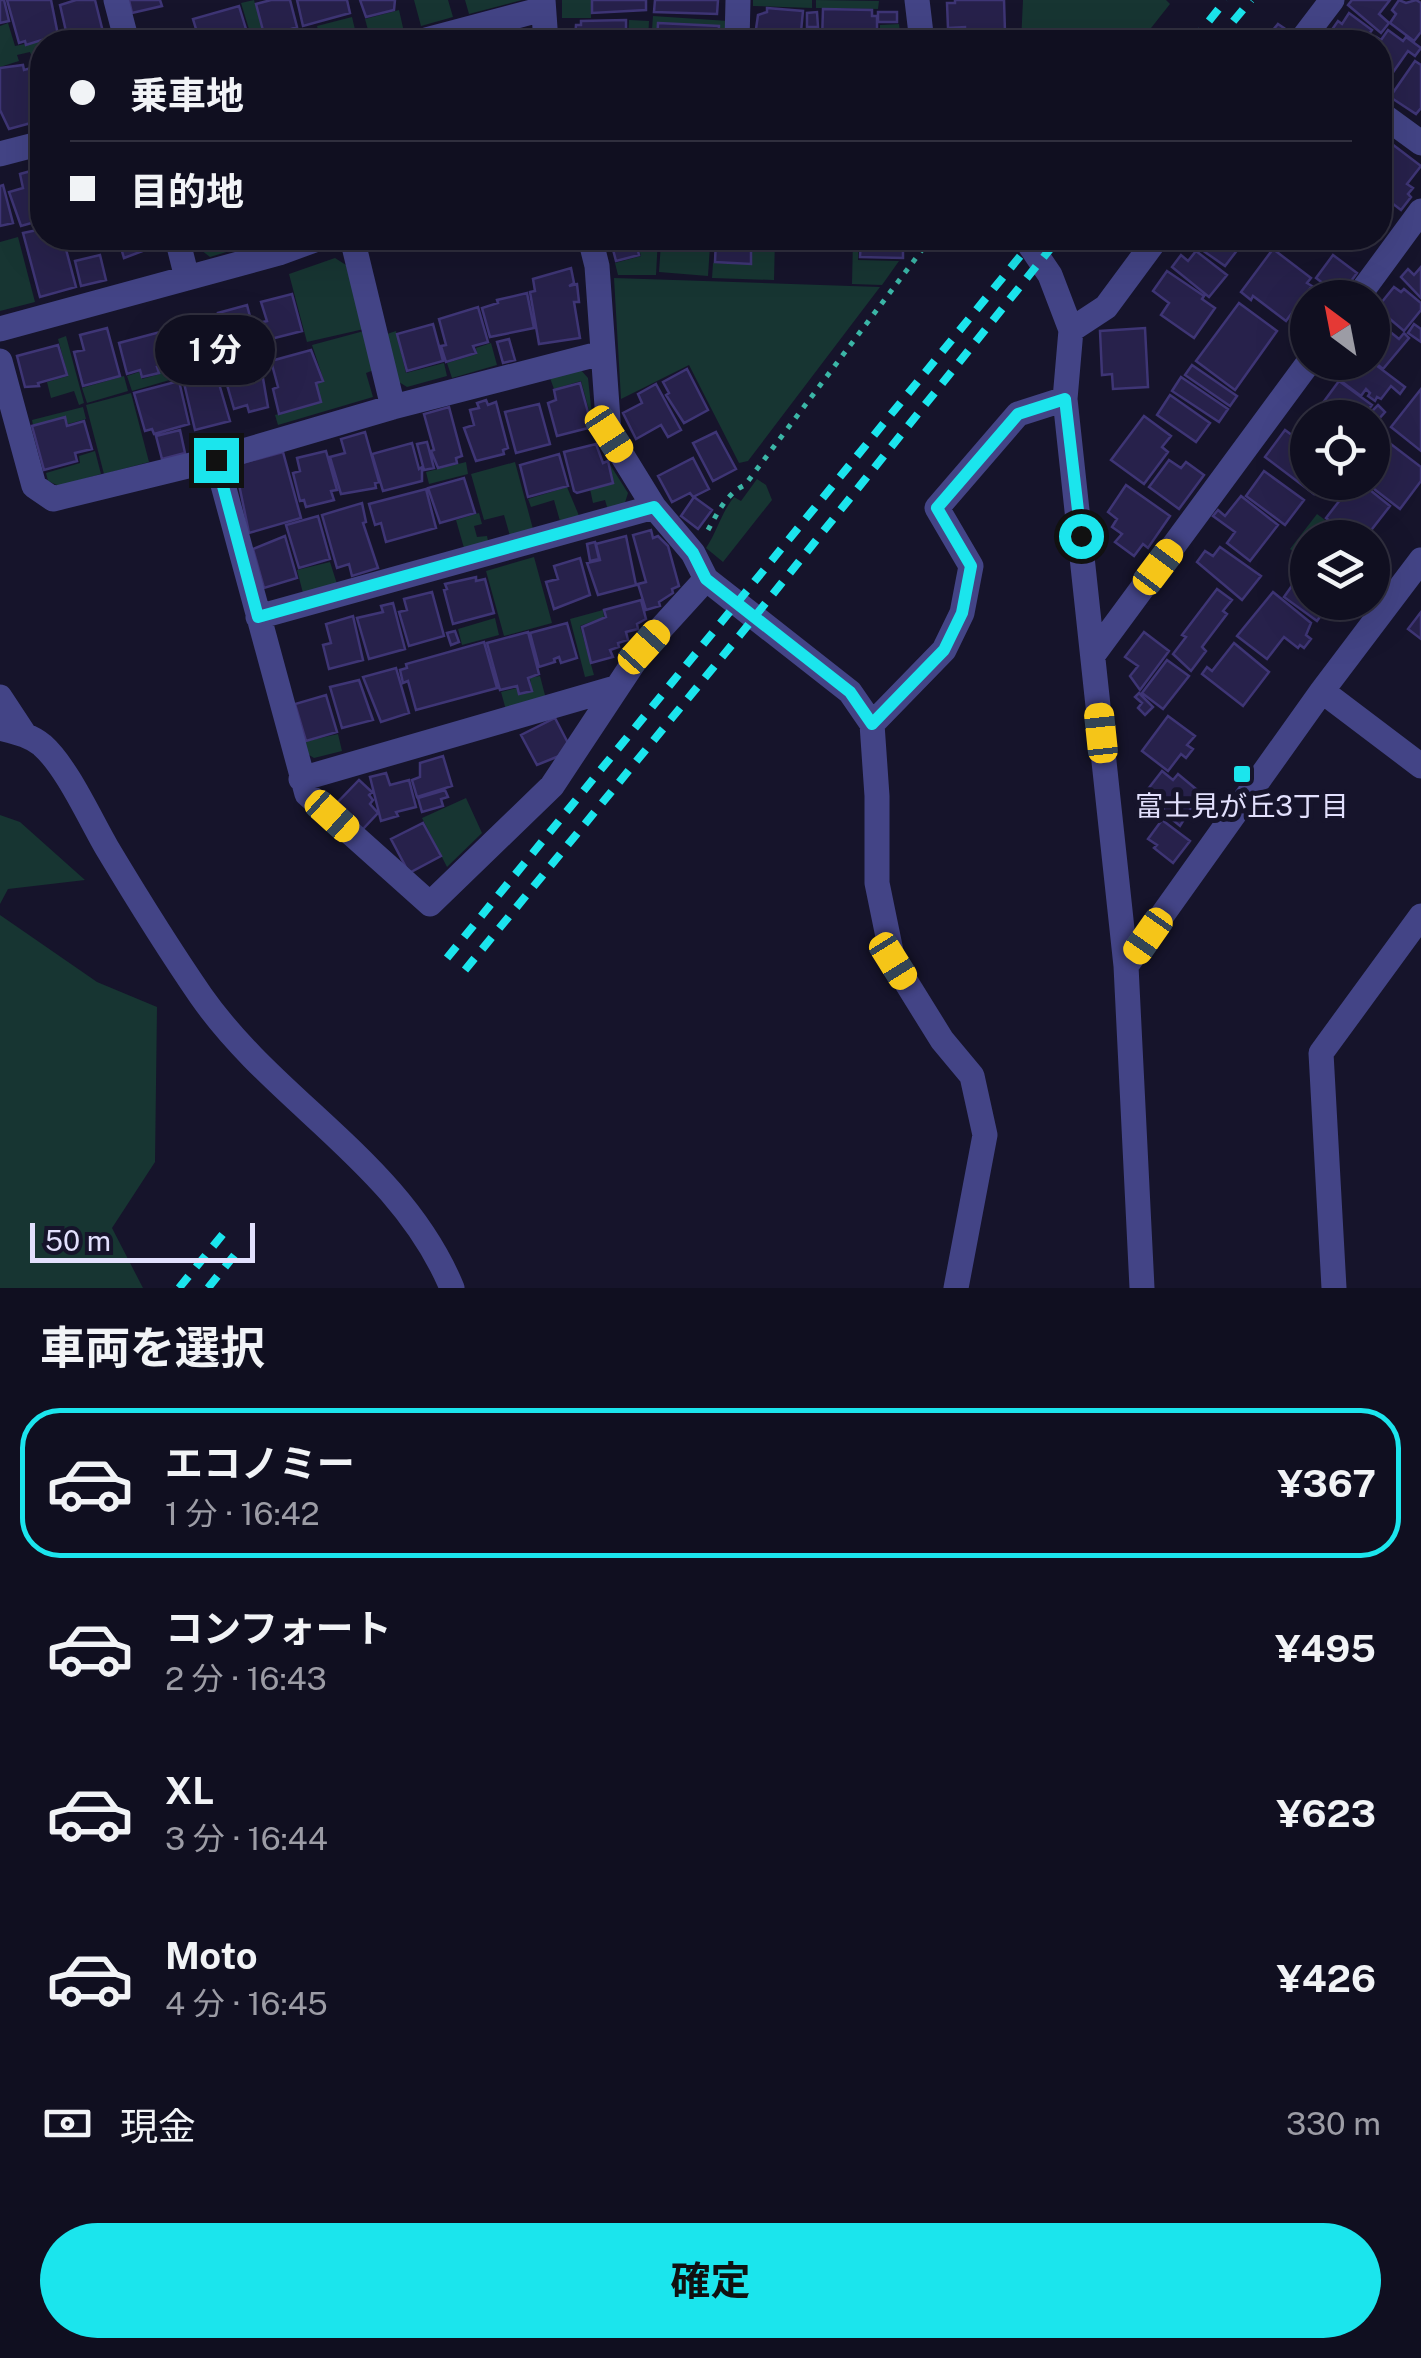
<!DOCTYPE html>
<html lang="ja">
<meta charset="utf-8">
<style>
body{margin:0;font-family:"Public Sans","Noto Sans JP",sans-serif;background:#1e1d2d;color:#f1f3f6;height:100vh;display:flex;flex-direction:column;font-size:38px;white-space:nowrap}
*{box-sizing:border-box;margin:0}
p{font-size:32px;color:#9c9ca5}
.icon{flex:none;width:55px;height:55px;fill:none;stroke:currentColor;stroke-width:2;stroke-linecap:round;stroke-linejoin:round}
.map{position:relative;height:1288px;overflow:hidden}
.panel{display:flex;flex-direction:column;background:#100f20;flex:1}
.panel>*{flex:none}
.top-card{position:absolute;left:30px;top:30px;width:1362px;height:220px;border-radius:40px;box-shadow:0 10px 40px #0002,0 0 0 2px #302f3e;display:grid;align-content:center;height:220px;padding:0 40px;background:#100f20}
.needle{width:65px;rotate:328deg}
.fabs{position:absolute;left:1290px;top:280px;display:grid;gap:20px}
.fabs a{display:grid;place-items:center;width:100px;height:100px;border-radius:50%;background:#100f20;box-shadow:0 10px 40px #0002,0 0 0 2px #302f3e;font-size:50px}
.scale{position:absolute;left:30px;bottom:25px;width:225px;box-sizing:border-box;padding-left:10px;border:5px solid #e2e0fd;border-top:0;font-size:28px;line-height:35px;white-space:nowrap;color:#e2e0fd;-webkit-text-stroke:8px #16142b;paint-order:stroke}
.end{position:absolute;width:45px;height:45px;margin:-22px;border:12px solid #1be5ed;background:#111;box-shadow:0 0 0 5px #111}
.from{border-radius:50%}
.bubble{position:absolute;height:70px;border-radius:35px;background:#100f20;box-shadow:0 10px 40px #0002,0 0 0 2px #302f3e;font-size:32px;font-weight:700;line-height:70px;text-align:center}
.car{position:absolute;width:30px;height:60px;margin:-30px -15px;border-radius:12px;box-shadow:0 0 8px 2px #0007;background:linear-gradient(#f5c518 24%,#345 0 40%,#f5c518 0 76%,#345 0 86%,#f5c518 0)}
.top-card b{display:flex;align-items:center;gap:35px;height:95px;font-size:38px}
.top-card b+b{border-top:2px solid #302f3e}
.top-card i{width:25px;height:25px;background:#f1f3f6}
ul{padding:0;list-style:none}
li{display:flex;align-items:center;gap:30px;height:150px;margin:0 20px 15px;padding:0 20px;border:5px solid transparent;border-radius:40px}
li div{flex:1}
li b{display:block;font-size:38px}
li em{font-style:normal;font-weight:700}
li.active{border-color:#1be5ed}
li>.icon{width:90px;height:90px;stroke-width:1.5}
h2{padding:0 40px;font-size:45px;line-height:120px}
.pay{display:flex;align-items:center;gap:25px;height:110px;padding:0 40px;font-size:38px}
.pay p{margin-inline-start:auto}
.cta{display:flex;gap:20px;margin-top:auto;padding:20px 40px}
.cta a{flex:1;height:115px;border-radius:60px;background:#1be5ed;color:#111;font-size:40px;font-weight:700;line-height:115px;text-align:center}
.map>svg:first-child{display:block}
</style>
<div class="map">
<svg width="1421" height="1288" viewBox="0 0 1421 1288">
<rect width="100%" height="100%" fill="#16142b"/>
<path fill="#173532" d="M254 0 266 42 247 41 252 39 241 3Z
M414 0H448L453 17 421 26Z
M465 0H522L469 14Z
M562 0H591V18H562Z
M753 0H812V8L753 6Z
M816 0 879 1 878 9 816 8Z
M1023 0H1166L1170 4 1140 42H1021Z
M399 10 404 32 371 41 365 19Z
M653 16 728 21 727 42H651Z
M352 17 358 42H321L317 26Z
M629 20 649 21 648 42H628Z
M8 23 15 46 60 37 62 42H42V54L32 57 30 52 17 55 19 61 0 67V26Z
M899 24 901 42H873L874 34 880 33V25Z
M18 237 35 302 0 311V242Z
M224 238H244L246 246 210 257 201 250 199 244Z
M636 238H658L656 275H618L615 263 641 256Z
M764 238H775L774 280 712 278 713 263 751 264 752 250H764Z
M853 238H859L858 260 899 261 882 285 852 284Z
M661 243 710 246 708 276 659 272Z
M335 258 346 265 364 329 307 342 289 274Z
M614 278 880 287 748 461 739 463 689 365 621 399Z
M364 331 374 370 366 373 373 397 278 425 275 415 321 402 317 384 324 381 312 345Z
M396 331 406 373 444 363 447 376 407 387 399 382 387 334Z
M66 336 84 403 79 405 74 391 51 398 47 382 68 376 58 339Z
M491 343 497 365 452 378 447 363 477 354 476 348Z
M168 365 173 379 132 391 127 376 139 372 142 379 160 374 159 368Z
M580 369 588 378 593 425 581 381 554 389 550 378Z
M124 376 128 391 87 403 82 388Z
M131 393 149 462 104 474 86 405Z
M83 407 86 419 68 424 65 417 33 425 32 420Z
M95 451 101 474 59 486 48 481 46 473 80 463 79 456Z
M466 462 468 474 429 484 426 472Z
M515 462 533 529 510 536 504 515 484 520 471 474Z
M609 463 628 493 624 506 608 510 605 500 593 503 590 489 614 483Z
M757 479 766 485 772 500 723 562 706 548C718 530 721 513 734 497L741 501Z
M567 487 580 518 560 521 554 500 531 507 528 499Z
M479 513 482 524 474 526 477 537 487 536 488 541 464 548 456 520Z
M1317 514 1348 537 1308 538 1307 563 1290 549Z
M534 557 552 623 504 636 486 571Z
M330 562 337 584 303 593 297 570Z
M603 610 604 617 580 626 594 675 585 677 570 619Z
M495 618 499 635 462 645 458 629Z
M540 676 546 699 506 710 501 692 517 688 519 695 532 692 530 678Z
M338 734 342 751 314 758 306 753 303 742Z
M466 798 482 833 447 867 422 818Z
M0 815 20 822 85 880 8 889 0 904Z
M0 915 97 982 157 1007 155 1162 112 1228 143 1288H0Z"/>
<path fill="#27214b" stroke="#3e3575" stroke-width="2.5" d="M0 0H4L9 21 0 23Z
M7 0H51L58 35 26 45 25 41 19 43Z
M76 0H95L103 32 68 40 60 5Z
M129 0H160L162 6 132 13Z
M271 0H290L297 27 265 38 256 4Z
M297 0H347L350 13 303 26Z
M360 0H395L394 10 366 17Z
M592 0H646V10L592 13Z
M655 0H718L717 14 654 12Z
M955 0H1004L1005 32 965 33V27L948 28 947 3H955Z
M1352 0H1390L1379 14 1389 23 1381 33 1348 5Z
M1399 0 1406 3 1416 0 1421 3V32L1414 41 1390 23 1396 14 1392 10Z
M239 6 249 39 246 42H200L193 19Z
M767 8 803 11 800 42H765V37L755 36 758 15 767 12Z
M823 9 872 10V16H877V30H871V42L822 41Z
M817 12 818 27H807V13Z
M878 12H897V22H878Z
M1349 13 1372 30 1363 42 1324 41 1338 21 1342 24Z
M626 20V42H562V37L575 38 576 25H581V21Z
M658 23 719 26 718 42H657Z
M1278 24 1284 28 1273 42 1267 37Z
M519 30 523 42H472Z
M1388 30 1403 41 1406 37 1421 48 1415 56 1408 51 1382 88 1380 42H1372L1376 37 1381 40Z
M1415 61 1421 65V108L1416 114 1390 97Z
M23 65 24 70 31 68 37 89 30 91 38 121 9 129 0 110V68Z
M1392 144 1421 166 1407 184 1413 188 1408 194 1411 197 1401 210 1380 194V159Z
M42 168V220L21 226 9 192 23 188 20 174Z
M3 185 13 223 0 226V186Z
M42 229V238H63L76 287 40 297 23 233Z
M118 238H162L164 243 124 258Z
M610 238H635L639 255 616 261Z
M661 238H713L712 242Z
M716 238H762L761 249H751V264L715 262Z
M861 238H903V258L860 257Z
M1203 238H1233L1242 244 1225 266 1202 250 1209 241Z
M1349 238H1370L1363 247Z
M1273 249 1311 278 1307 283 1312 286 1286 321 1253 296 1251 300 1241 292Z
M1196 251 1227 275 1209 297 1172 267 1181 255 1188 261Z
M100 255 106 280 81 286 75 261Z
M1333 255 1357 273 1340 296 1316 278Z
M1421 267V298L1401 277 1408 269 1414 275Z
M571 268 574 283 569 286 577 284 579 302H574L580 338 539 344 530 292 535 291 533 279Z
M1167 271 1204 296 1202 299 1215 308 1194 338 1161 315 1169 303 1153 291Z
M1394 287 1401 292 1404 289 1421 303V310L1404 331 1377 308Z
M527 293 534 328 490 337 482 308 498 303 497 300Z
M292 294 302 331 263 341 259 323 267 321 261 302Z
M1239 303 1277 331 1235 390 1196 361Z
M247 305 257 343 219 353 214 334 223 332 218 313Z
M478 307 488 342 473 346 476 353 446 362 441 346 446 345 439 319Z
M203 317 211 356 176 366 168 346 177 343 172 325Z
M1378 322 1399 339 1404 333 1409 338 1383 369 1372 360V329Z
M433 324 443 361 407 371 397 334Z
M1414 324 1421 329V342L1408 333Z
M107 328 120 376 83 386 74 352 84 350 80 335Z
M1145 328 1148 387 1113 389 1112 374 1102 375 1100 331Z
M160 332 169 364 157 367 159 373 142 377 140 370 127 374 119 343Z
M509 339 515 360 503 363 497 342Z
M58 345 67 375 38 383 39 386 25 387 17 356Z
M311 350 323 381 316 383 321 402 279 414 273 389 278 387 271 361Z
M260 361 268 407 249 412 247 405 234 409 223 371Z
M1336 362H1372L1405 387 1400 394 1391 386 1381 399 1377 397 1375 401 1368 396 1370 393 1366 389 1361 396 1329 372Z
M1192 365 1237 396 1230 406 1185 375Z
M687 369 708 410 684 423 666 395 669 393 663 382Z
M215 370 230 421 195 430 183 379Z
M1181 377 1228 409 1219 422 1172 391Z
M179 381 189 424 154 434 152 429 145 431 134 393Z
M1339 381 1372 405 1362 418H1340L1322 404Z
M580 383 592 427 557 436 548 403 556 400 554 390Z
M656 384 681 430 668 437 661 425 636 439 623 413 642 403 638 394Z
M1421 389V451L1391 427Z
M1170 395 1210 423 1196 442 1157 415Z
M486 400 488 405 496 402 508 448 503 450 504 454 476 461 464 428 474 425 470 410 479 408 477 403Z
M539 404 550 444 516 453 505 412Z
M1378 405 1385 412 1377 421 1370 413Z
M449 407 462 456 456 458 457 463 438 468 431 451 434 450 424 414Z
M1325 408 1337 418H1317Z
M1144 416 1171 436 1162 447 1168 452 1144 484 1111 460Z
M65 417 67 426 84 421 92 449 75 453 77 461 44 470 32 426Z
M180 430 185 453 162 459 156 436Z
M1285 430 1308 447V482H1323L1314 494 1265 457Z
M365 432 379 482 375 483 376 488 341 494 330 457 345 453 341 439Z
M716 432 736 469 713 481 693 443Z
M1379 435 1421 467V481L1400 509 1365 482H1372V443Z
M427 442 434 468 424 470 417 444Z
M412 443 419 469 422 467V481L383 491 372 454Z
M596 444 603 463 608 461 613 483 577 493 574 491 564 452Z
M326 451 337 490 331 491 334 500 306 507 304 500 300 501 293 473 300 471 297 458Z
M283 452 301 518 249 533 235 465Z
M559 454 568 486 528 497 520 465Z
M693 458 709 489 693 497 690 493 672 502 658 476Z
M1169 460 1181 468 1186 462 1204 475 1179 509 1149 487Z
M1264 471 1304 500 1285 525 1246 496Z
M464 478 475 513 440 523 428 488Z
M1354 482H1360L1390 506 1365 538 1356 532 1350 538 1326 518Z
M1126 485 1170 516 1148 548 1143 544 1134 556 1115 542 1122 534 1112 527 1117 519 1108 512Z
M426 489 436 528 386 542 381 523 375 525 369 504Z
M1241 496 1278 525 1250 561 1227 543 1235 532 1213 516 1218 510 1225 516Z
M694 497 712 510 698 529 681 516Z
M362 503 366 522 363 523 378 568 352 576 349 564 337 568 322 515Z
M318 516 330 559 299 568 286 525Z
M651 530 653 538 658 536 668 546 679 586 672 589 673 593 659 602 660 606 646 610 638 584 646 582 633 535Z
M285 536 297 578 264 588 253 549Z
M626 536 636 585 598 595 587 563 600 560 596 544Z
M595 542 599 559 590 561 587 544Z
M1220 547 1261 576 1242 600 1197 562 1205 551 1213 556Z
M580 558 590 595 554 609 546 582 558 579 554 566Z
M1303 570 1308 574V602H1321L1327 607 1317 621 1284 597Z
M476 577V581L485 579 494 613 453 624 444 590 447 589 445 584Z
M1217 589 1232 600 1223 611 1227 614 1202 647 1206 651 1191 671 1173 654 1186 637 1182 635Z
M432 592 444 636 409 646 399 612 407 610 404 599Z
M1273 592 1311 623 1306 635 1311 639 1304 648 1300 645 1298 648 1284 637 1267 659 1237 636Z
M641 600 646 619 637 624 638 629 626 632 628 640 618 643 619 647 610 650 613 657 591 663 582 627 606 617 604 610Z
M393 603 405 649 369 659 357 618 383 612 381 606Z
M1421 612V639L1408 629Z
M353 616 363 660 329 669 323 645 331 643 326 624Z
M567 623 577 658 561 663 559 657 554 659 555 662 539 667 530 633Z
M455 631 459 642 451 645 447 633Z
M528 632 539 674 528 678 532 691 519 694 517 686 500 690 487 643Z
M1144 632 1169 651 1140 690 1130 676 1138 666 1125 657Z
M484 642 497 688 416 710 408 681 403 683 400 670 407 668 406 664Z
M1234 643 1269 672 1243 706 1202 674 1207 667 1212 671Z
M1167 660 1189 676 1163 709 1142 693Z
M396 668 409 713 381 722 363 677Z
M359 680 373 720 342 728 330 687Z
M1139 693 1153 707 1145 715 1138 708 1142 703 1135 697Z
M326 695 337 732 306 741 295 704Z
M1168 716 1195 736 1187 745 1193 749 1186 758 1181 754 1168 771 1142 751Z
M555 718 569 745 564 754 537 765 521 735Z
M443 756 452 786 417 797 412 780 420 777V763Z
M1162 771 1173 780 1178 774 1196 789 1193 793 1198 797 1180 826 1163 812 1164 806 1159 813 1141 798Z
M386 773 390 785 409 780 416 807 396 812 398 816 381 821 370 777Z
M359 780 372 792 369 795 373 800 370 804 378 813 362 830 335 805Z
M445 790 448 797 441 799 443 806 422 812 418 798Z
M1162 820 1190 841 1173 863 1154 848 1157 845 1148 839Z
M423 823 441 856 409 873 391 839Z"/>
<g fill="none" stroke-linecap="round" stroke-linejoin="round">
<path stroke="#3bb6a7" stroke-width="5" stroke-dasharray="5 8" stroke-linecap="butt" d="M708 530C718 512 727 493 745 485L931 238"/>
<path stroke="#434486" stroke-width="25" d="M116 0 127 42
M543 0 546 42
M917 0 922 42
M418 42 543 9
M737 42 738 0
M1300 42 1332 0
M1380 113 1421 143
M0 154 42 143
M177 238 187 278
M352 238 393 407
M1025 238 1050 275 1071 330 1065 399 1126 966 1142 1288
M1357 298 1421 211
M0 329 279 253 320 238
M1071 330 1106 307 1157 238
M0 361 34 486 53 499 216 459 307 794 430 904 552 786 644 647 706 579 693 553 654 507 609 434 597 266 590 238
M216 459 393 407 602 353
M706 579 850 692 872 724 944 650 962 613 971 566 937 508 1018 414 1065 399
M258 617 654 507
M1093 655 1309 362
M1322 691 1421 766
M0 697 25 735
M872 724 877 796V883L893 961 942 1040 972 1076 985 1135 956 1288
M0 728C15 732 30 735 42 745 67 767 90 819 107 848 137 898 168 948 201 996 276 1103 400 1163 452 1288
M301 779 615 688
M1126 966 1322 691 1421 560
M1334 1288 1321 1053 1421 916"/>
<path stroke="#1be5ed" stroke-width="8" stroke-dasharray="15 12" stroke-linecap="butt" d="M1192 42 1226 0
M1216 42 1251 0
M447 958 1035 238
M465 970 740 635 1059 238
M179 1288 223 1234
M208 1288 241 1247"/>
</g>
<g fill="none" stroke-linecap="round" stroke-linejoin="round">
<path stroke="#1be5ed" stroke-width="12" d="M216 460 258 617 654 507 693 553 706 579 850 692 872 724 944 650 962 613 971 566 937 508 1018 414 1065 399 1081 536"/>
</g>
<rect fill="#1be5ed" stroke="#16142b" stroke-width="4" x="1232" y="764" width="20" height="20" rx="5"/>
<g text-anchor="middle" stroke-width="10" stroke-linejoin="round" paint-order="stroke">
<g font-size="28" fill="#e2e0fd" stroke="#16142b">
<text x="1242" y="816">富士見が丘3丁目</text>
</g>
</g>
</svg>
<div class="fabs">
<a><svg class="needle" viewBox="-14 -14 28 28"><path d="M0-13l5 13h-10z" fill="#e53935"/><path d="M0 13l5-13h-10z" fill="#9c9ca5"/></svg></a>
<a><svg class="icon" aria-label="locate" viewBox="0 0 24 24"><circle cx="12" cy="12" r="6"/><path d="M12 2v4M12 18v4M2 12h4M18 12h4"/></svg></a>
<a><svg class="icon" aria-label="layers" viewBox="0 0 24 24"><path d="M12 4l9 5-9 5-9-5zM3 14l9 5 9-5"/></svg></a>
</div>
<div class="scale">50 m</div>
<i class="end from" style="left:1081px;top:536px"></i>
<i class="end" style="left:216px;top:460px"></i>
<div class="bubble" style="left:155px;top:315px;width:120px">1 分</div>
<i class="car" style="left:609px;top:434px;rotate:147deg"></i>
<i class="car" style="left:1158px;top:567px;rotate:37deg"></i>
<i class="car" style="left:644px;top:647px;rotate:42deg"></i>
<i class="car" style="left:1101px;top:733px;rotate:354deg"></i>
<i class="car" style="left:332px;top:816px;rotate:132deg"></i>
<i class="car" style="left:1148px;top:936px;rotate:215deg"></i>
<i class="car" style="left:893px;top:961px;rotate:148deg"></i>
<div class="top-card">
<b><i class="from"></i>乗車地</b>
<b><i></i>目的地</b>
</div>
</div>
<section class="panel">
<h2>車両を選択</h2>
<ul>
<li class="active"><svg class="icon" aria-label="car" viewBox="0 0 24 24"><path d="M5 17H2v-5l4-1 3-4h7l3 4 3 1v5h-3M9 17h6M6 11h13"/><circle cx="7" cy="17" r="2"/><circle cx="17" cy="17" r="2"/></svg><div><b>エコノミー</b><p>1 分 · 16:42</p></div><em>¥367</em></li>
<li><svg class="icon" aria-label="car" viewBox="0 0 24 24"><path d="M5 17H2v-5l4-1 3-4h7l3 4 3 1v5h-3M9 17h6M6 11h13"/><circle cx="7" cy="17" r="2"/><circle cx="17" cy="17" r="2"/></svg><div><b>コンフォート</b><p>2 分 · 16:43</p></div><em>¥495</em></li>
<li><svg class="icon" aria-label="car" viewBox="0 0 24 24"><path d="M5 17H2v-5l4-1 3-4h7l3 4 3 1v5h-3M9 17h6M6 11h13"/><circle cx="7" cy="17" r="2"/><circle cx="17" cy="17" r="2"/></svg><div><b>XL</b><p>3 分 · 16:44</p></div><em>¥623</em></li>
<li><svg class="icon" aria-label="car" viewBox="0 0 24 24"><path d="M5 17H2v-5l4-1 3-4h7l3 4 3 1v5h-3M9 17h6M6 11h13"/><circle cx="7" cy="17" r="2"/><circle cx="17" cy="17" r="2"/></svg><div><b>Moto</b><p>4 分 · 16:45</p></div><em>¥426</em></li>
</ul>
<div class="pay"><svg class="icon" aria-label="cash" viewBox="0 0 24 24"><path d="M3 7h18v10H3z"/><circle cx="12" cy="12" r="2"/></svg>現金<p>330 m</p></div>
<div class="cta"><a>確定</a></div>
</section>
